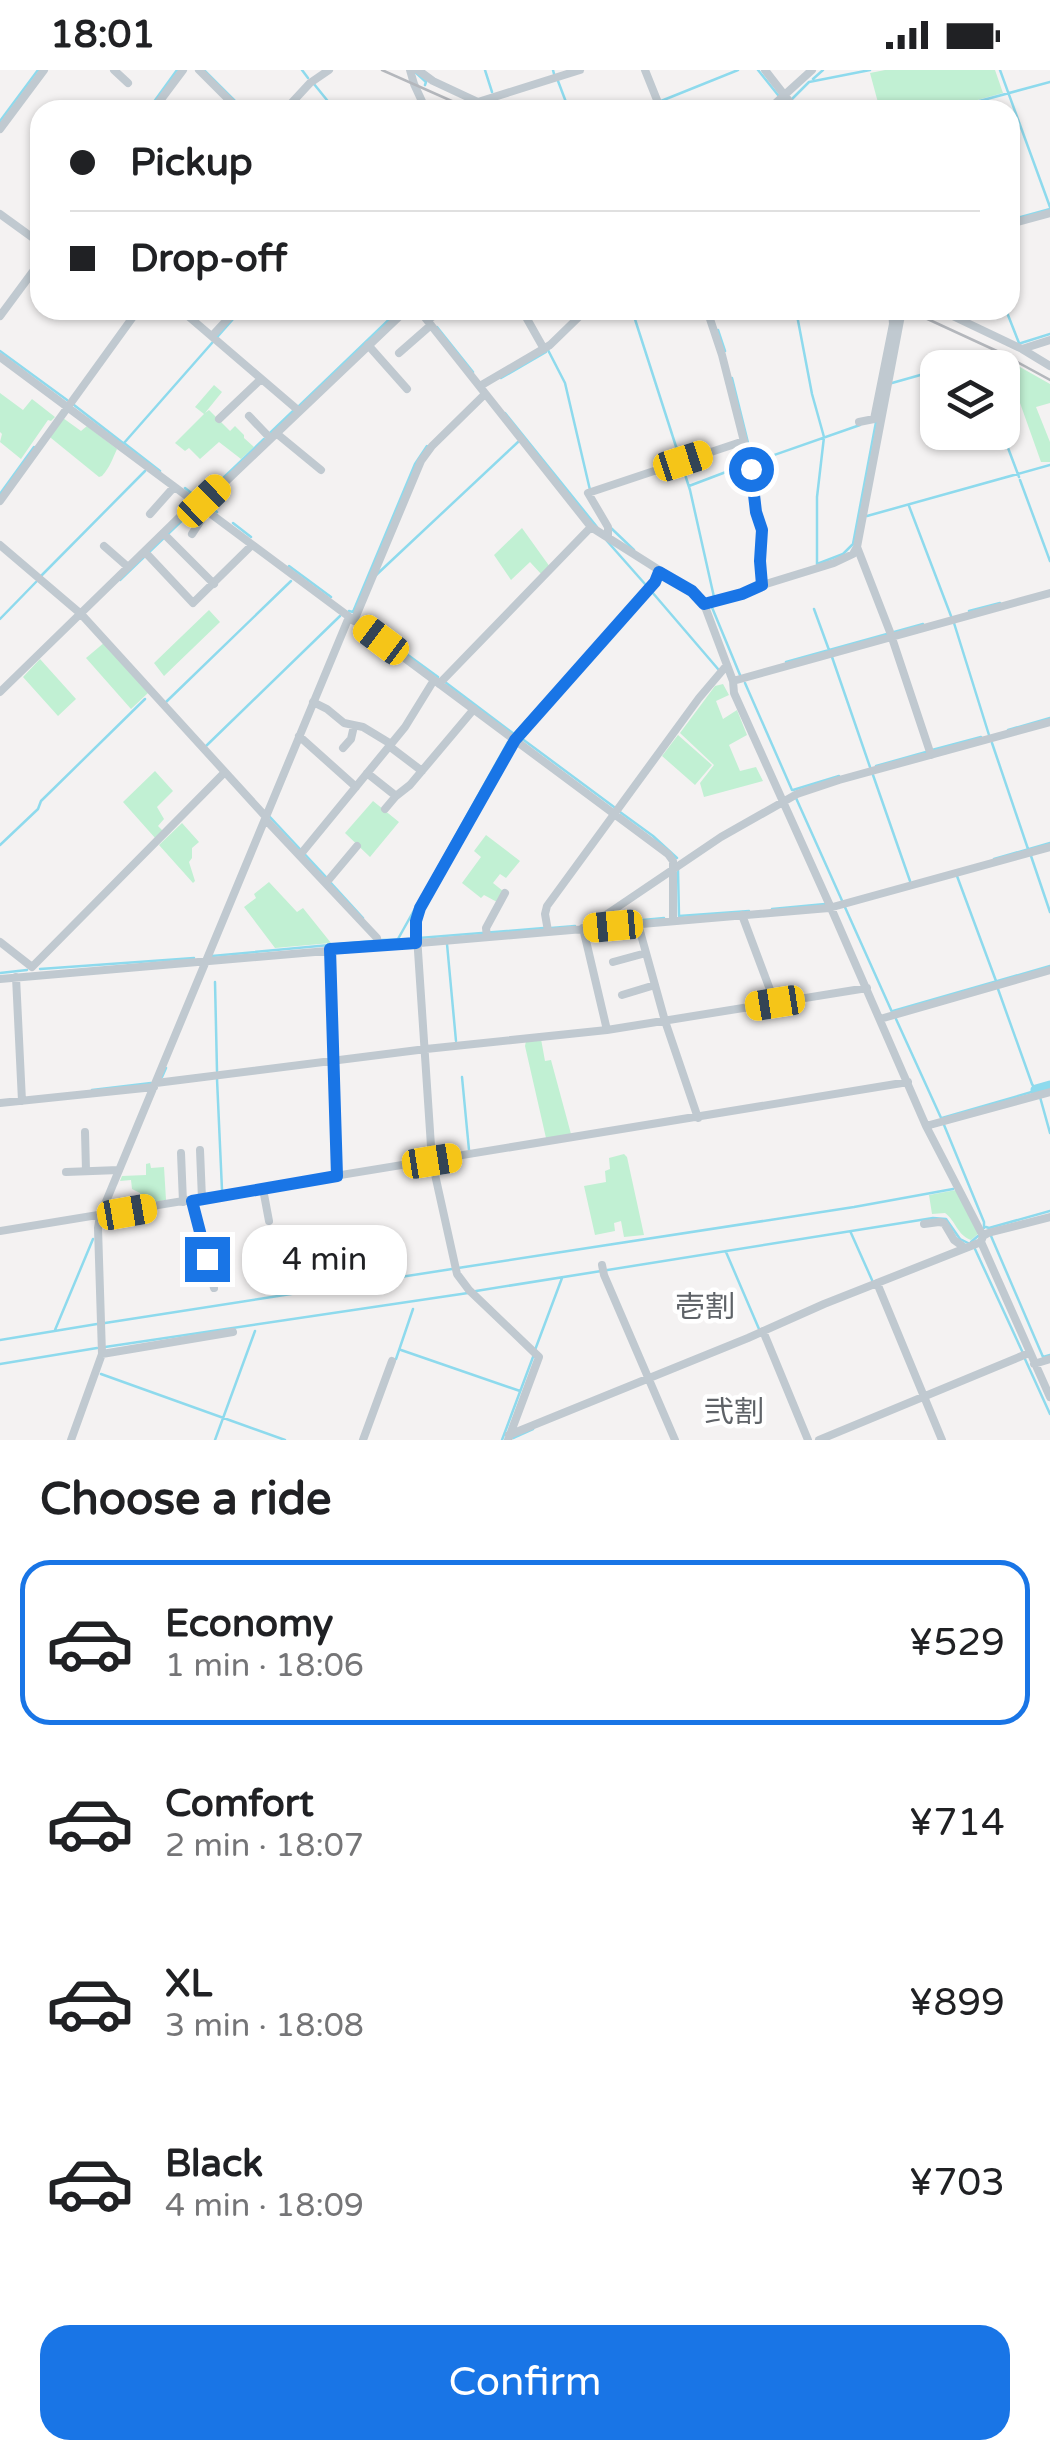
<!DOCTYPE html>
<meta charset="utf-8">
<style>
body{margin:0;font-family:"Varela Round","Noto Sans JP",sans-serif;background:#f6f6f6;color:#202124;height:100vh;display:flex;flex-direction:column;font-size:38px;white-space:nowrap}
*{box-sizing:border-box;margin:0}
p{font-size:32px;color:#757577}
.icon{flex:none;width:55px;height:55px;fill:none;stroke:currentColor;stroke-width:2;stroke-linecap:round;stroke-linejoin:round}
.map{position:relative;height:1370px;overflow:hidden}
.details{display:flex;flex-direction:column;background:#fff;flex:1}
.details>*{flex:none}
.hud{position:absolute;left:30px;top:30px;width:990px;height:220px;border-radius:30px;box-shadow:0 2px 8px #0004;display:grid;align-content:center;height:220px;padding:0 40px;background:#fff}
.controls{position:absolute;left:920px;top:280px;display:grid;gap:20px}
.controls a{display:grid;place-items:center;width:100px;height:100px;border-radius:20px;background:#fff;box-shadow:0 2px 8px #0004;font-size:50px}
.end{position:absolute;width:45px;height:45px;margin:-22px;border:12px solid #1975e6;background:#fff;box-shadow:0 0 0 5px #fff}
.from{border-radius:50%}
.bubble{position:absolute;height:70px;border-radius:30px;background:#fff;box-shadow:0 2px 8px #0004;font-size:32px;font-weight:600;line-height:70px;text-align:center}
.car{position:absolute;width:30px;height:60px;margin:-30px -15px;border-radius:12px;box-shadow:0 0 8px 2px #0007;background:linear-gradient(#f5c518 24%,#345 0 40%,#f5c518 0 76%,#345 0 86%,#f5c518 0)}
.hud b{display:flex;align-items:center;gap:35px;height:95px;font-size:38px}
.hud b+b{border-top:2px solid #e0e0e0}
.hud i{width:25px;height:25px;background:#202124}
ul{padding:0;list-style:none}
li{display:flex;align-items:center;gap:30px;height:165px;margin:0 20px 15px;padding:0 20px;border:5px solid transparent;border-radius:30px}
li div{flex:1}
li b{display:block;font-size:38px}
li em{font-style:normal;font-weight:600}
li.current{border-color:#1975e6}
li>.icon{width:90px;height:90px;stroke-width:1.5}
h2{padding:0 40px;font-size:45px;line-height:120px}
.button{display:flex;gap:20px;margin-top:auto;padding:20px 40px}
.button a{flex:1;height:115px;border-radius:30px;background:#1975e6;color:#fff;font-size:40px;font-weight:600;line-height:115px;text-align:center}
.status{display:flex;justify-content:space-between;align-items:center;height:70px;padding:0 50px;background:#fff;direction:ltr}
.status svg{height:28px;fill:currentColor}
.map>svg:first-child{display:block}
</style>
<div class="status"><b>18:01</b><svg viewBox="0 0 49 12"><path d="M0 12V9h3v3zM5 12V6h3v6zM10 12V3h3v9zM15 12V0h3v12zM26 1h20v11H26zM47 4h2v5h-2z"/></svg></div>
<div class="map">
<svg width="1050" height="1370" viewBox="0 0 1050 1370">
<rect width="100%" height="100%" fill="#f4f2f2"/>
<path fill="#c1f0d3" d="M885 0H995L1003 23 941 40H880L870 3Z
M1004 288 1050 314V333L1036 337 1050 372V392H1041Z
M214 315 222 322 205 343 209 340 230 361 235 356 244 365V368L254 377 241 389 219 372 200 389 189 378 185 381 175 373 204 344 195 337Z
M0 323 23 340 32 329 55 347 51 351 48 350 21 389 0 372 2 364 0 362Z
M63 348 81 361 87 356 117 379C112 390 110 397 102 406L99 407 51 368 50 365Z
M522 458 550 497 542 505 530 492 511 510 494 485Z
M209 540 220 552 164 606 154 593Z
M105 572 149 622 131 639 86 588Z
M40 589 76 629 58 646 23 607Z
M723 614 729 625 716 631 723 649 737 640 747 665 729 675 740 701 756 697 763 711 704 727 700 713 714 695 680 663 715 616Z
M678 665 712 695 695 715 662 686Z
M155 701 173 721 157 737 164 749 158 756 163 761 156 769 123 732Z
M373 731 399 752 370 787 345 763Z
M182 753 199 772 192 778V788L189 792 195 811 193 813 159 775Z
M486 765 520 791 506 808 500 804 493 813 503 821 497 832 484 825 481 828 462 813 481 787 474 781Z
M269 812 297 842 303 838 331 873 275 878 244 837 256 828 254 824Z
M541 969 545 991 551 990 571 1064 546 1068 525 976 526 971Z
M624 1084 627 1087 644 1165 624 1167 621 1151 614 1153 615 1161 595 1165 584 1116 606 1112 605 1101 610 1099 609 1088Z
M150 1093 151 1098 164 1097 166 1130 141 1134 140 1123 132 1119 131 1110 120 1111 122 1106 146 1105V1094Z
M956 1120 979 1163 971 1170C957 1165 956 1151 945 1143L932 1144 929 1125Z"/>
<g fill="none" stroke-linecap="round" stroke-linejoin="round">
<path stroke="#8edaed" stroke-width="2.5" d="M204 0 244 40
M302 0 308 8
M485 0 492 22
M553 0 554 4
M758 0 778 25
M1000 0 1050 137
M414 1 426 12 425 15
M813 9 823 0
M558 11 569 40
M314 14 335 40
M495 31 499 40
M661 31 738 0
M148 40 177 0
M777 40 783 34H787L809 12 870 0
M946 40 1050 12
M0 51 38 0
M1013 149 1050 139
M632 240 690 420 714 527
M796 240 812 324 824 367 817 427V494
M1006 240 1019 273
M437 257 473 302
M718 260 725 281
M1018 274 1050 264
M548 280 565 313 590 420
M0 281 67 330
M946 298 994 283
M501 308 546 282
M732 308 754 397 759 432
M892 313 938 300
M74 335 123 373
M299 336 399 240
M505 343 597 457
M1002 362 1019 407
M270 363 293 341
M754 392 860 355
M160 401 124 373 241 240
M1020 410 1050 491
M689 416 747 394
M185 418 200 430
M0 424 34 377
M199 431 264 369
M206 434 217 442
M909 436 951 546
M867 446 1050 395
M233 453 251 467
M611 458 634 480
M607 471 645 514
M817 494 843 484 853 474 876 352
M289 496 331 527
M41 506 145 401
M374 507 518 372
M120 510 194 439
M652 522 718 599
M711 535 740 605
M814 539 829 580
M349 541 353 542 415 394 427 376
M969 541 1000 533
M0 549 36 512
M360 550 438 607
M954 553 989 665
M832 587 870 697
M786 592 923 554
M445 612 514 664
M745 613 792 720
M166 632 291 511
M1008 660 1050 648
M515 663 647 516
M521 668 614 737
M992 673 1028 779
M205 677 340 546
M932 680 981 667
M876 696 926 682
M873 705 910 811
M793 720 839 706
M796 728 892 942
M620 742 653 766 677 788
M270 747 326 807
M0 775 38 739 41 731 145 629
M1031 786 1050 842
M994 789 1050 773
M678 800 679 846 749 841
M957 806 996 911
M331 813 363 848
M772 839 825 834
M601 854 664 848
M551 858 575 856
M419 868 544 858
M398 869 508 672
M382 870 413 869
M447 874 456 971
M212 886 373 871
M40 899 194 888
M0 903 27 900
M215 912 217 1001
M998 919 1032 1014 1040 1027 1050 1063
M893 941 1050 896
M896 949 942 1050 984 1152V1158
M162 1007 166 998
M462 1007 469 1080
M217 1009 222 1120
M92 1020 151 1013
M942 1048 1035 1021
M986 1157 989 1158 1050 1141
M851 1163 872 1210
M991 1166 1043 1287 1050 1285
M971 1172 978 1166
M975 1179 1022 1281
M726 1182 759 1259
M458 1198 854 1137 953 1119
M476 1221 933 1148 946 1149 960 1169 970 1174
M105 1253 452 1199
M55 1260 93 1169
M0 1270 97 1254
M105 1277 468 1223
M401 1280 520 1321
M535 1280 562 1208
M396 1289 413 1239
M1025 1289 1050 1344
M0 1294 97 1278
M101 1304 285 1370
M513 1368 533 1359
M215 1370 255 1261
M502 1370 533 1287"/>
<path stroke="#8edaed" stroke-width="11" d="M1036 1020 1050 1016"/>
<path stroke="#c0c9d0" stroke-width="8" d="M114 0 128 13
M199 0 239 40
M410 0 414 14 426 40
M418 0 433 11 478 32 580 0
M645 0 661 40
M765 0 796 40
M153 40 183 0
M285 40 310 13 329 0
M768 40 812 0
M0 59 44 0
M0 144 40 173
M1010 154 1050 143
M181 240 299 341
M419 240 591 457 697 524 704 534 733 611 734 623 831 838 926 1056 983 1166
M522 240 544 279
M707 240 722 285 751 399 757 442 762 460 760 491 763 515
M902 240 857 477 890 562 931 685
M940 240 1022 279 1050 296
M0 246 40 192
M427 250 443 240
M212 266 236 240
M368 275 407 319
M1022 279 1050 270
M399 283 431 255
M0 287 668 784 673 791V851
M480 316 550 275 586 240
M249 346 270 368
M219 349 261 309
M859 352 874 349 893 254 892 240
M276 363 321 400
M0 431 138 240
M200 436 406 240
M150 444 174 417
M163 463 214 514
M192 464 207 441
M608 467V457L588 423 744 371
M0 475 81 544 266 747
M104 476 128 497
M145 482 193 533 252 475
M704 534 742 524 763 515 834 493 853 484 857 477
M354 551 421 391 432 376 485 324
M733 611 1050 523
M439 614 591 457
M0 622 195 432
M313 632 327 639 344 653 363 657 391 674
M299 666 356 717
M389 676 422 701
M343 678 351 669 354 656
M367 703 396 726 410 715 474 639
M385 739 396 726
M265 749 377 868 379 875
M300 785 405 657 434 610
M326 813 357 776
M742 845 775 933
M638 854 665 951 698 1048
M591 855 721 767 797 724 839 710 1050 652
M583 858 607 960
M548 861 545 844 547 836 699 628 727 595
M487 867 486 858 505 823
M0 872 32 897
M330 879 337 1107
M613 892 646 883
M32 897 225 702
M16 907 22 1031
M0 909 829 838 1050 777
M622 925 655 915
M880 949 1050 900
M156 1013 426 979 607 960 867 918
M0 1033 154 1017
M926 1056 1050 1022
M85 1062 86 1101
M200 1080 202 1129
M181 1083 183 1132
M66 1102 119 1100
M263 1119 269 1151
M192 1131 214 1218
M924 1154 939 1152 944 1153 954 1170 965 1178
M0 1161 908 1012
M981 1172 1050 1327
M602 1195 604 1205 675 1370
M877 1213 942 1370
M763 1261 808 1370
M102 1284 233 1262
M1034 1294 1050 1289
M509 1365 748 1268 824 1234 981 1172 983 1166 988 1163 1050 1147
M71 1370 102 1284 98 1158 100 1146 349 547
M363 1370 392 1291
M508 1370 539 1287 469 1220 457 1204 432 1091 416 851 420 839 515 670 655 512 659 502
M819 1370 1029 1283"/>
<path stroke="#b4b7bc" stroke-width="2.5" d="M382 0 472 40
M908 240 999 282 1050 310"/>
</g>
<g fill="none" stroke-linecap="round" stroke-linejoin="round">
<path stroke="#1975e6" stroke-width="12" d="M207 1189 192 1131 337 1106 330 879 416 873V851L420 838 515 670 655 512 659 502 692 521 704 534 742 524 762 515 760 491 762 460 756 442 751 399"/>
</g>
<g text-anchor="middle" stroke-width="9" stroke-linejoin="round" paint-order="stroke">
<g font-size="30" fill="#5e6267" stroke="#fff">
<text x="705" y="1247">壱割</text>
<text x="734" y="1352">弐割</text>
</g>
</g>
</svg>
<div class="controls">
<a><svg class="icon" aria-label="layers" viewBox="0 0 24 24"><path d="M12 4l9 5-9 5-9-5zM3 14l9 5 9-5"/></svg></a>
</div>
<i class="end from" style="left:751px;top:399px"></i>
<i class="end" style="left:207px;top:1189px"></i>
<div class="bubble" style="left:242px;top:1155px;width:165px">4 min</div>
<i class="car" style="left:683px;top:391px;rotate:72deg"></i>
<i class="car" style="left:204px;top:431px;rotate:46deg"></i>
<i class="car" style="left:381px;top:570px;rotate:307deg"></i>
<i class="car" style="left:613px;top:856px;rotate:265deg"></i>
<i class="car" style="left:775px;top:933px;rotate:261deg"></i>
<i class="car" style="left:432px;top:1091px;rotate:81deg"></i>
<i class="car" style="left:127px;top:1142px;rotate:80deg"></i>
<div class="hud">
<b><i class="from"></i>Pickup</b>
<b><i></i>Drop-off</b>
</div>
</div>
<section class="details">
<h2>Choose a ride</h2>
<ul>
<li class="current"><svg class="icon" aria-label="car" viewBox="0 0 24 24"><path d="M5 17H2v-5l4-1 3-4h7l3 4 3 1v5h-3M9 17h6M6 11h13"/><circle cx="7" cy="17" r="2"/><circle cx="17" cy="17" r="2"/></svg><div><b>Economy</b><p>1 min · 18:06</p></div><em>¥529</em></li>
<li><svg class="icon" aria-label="car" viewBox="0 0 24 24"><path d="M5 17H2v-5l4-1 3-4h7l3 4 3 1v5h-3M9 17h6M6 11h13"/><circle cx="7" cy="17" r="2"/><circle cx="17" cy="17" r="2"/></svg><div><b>Comfort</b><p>2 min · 18:07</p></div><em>¥714</em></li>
<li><svg class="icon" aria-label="car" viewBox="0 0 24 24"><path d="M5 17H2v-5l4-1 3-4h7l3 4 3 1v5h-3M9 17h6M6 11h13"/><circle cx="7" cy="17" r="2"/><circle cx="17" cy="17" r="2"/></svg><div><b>XL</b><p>3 min · 18:08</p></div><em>¥899</em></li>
<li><svg class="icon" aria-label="car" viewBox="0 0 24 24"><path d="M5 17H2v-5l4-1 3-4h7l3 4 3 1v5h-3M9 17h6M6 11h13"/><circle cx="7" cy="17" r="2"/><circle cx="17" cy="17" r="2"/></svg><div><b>Black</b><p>4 min · 18:09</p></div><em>¥703</em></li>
</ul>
<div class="button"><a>Confirm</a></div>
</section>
